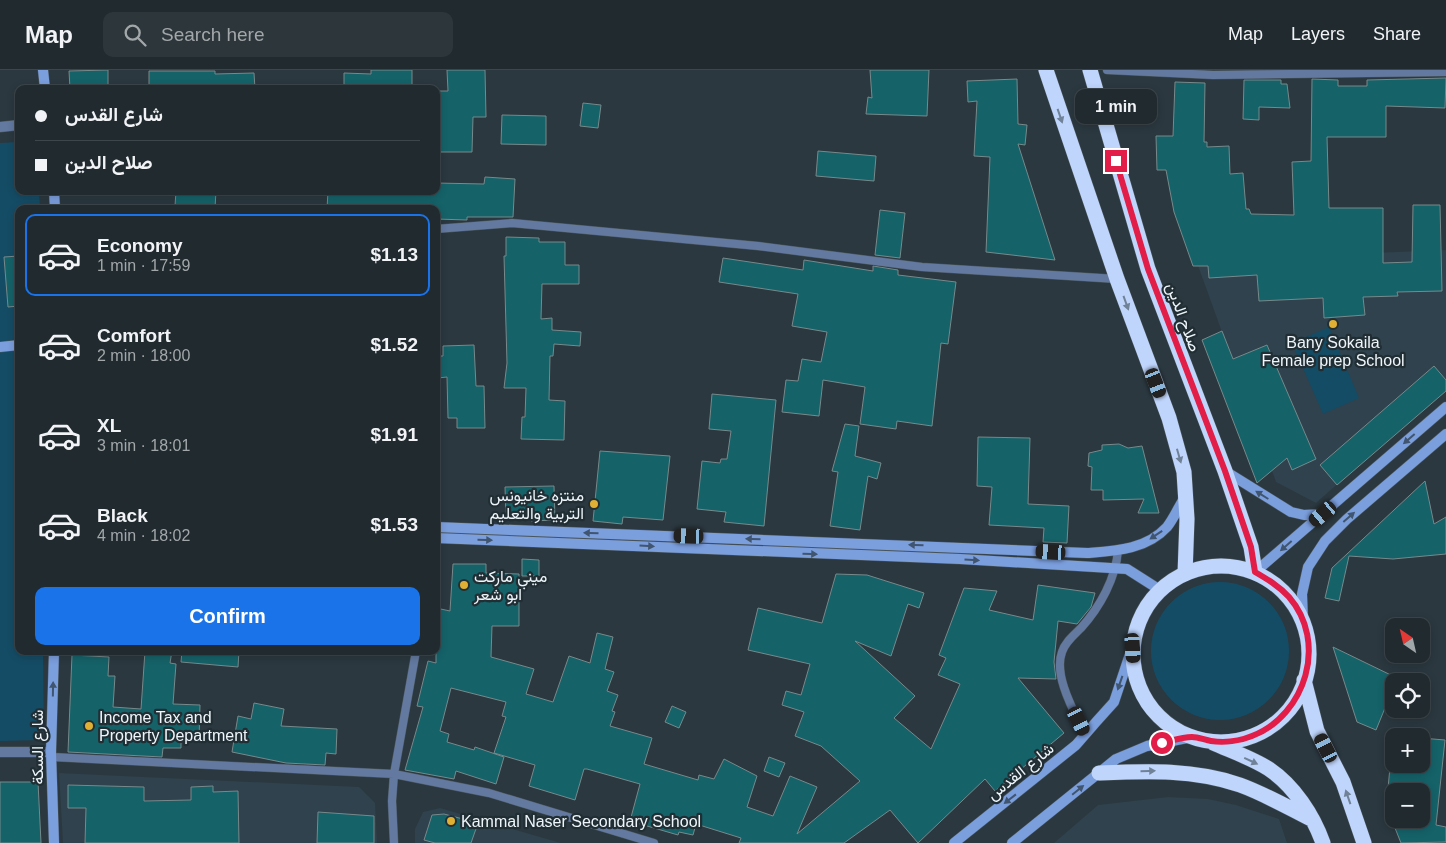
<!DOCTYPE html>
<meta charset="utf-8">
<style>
body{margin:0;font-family:Arial,Vazirmatn,sans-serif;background:#2d363b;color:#f1f3f6;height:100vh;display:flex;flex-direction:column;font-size:19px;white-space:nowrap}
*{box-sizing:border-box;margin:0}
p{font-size:16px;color:#a2a7aa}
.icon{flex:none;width:28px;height:28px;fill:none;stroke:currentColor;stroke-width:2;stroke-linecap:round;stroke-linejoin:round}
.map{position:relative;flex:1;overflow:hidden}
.drawer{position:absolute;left:15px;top:135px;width:425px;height:450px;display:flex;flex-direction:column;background:#202a2f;border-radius:10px;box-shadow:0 2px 8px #0003,0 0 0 1px #3d464b}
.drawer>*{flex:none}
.banner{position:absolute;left:15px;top:15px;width:425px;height:110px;border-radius:10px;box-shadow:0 2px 8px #0003,0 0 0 1px #3d464b;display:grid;align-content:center;height:110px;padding:0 20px;background:#202a2f}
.needle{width:32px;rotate:326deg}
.fabs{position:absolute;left:1385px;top:548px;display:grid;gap:10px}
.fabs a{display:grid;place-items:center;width:45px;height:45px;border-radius:10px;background:#202a2f;box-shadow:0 2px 8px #0003,0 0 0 1px #3d464b;font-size:25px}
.end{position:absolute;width:22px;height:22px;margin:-11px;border:6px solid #e11d48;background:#fff;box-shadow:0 0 0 2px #fff}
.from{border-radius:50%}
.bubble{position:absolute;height:35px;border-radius:10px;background:#202a2f;box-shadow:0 2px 8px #0003,0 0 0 1px #3d464b;font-size:16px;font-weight:600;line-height:35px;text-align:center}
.car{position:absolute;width:15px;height:30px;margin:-15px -8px;border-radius:6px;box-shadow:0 0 4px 1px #0007;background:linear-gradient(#222 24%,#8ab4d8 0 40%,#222 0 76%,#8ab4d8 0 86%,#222 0)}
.banner b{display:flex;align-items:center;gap:18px;height:48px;font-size:19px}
.banner b+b{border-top:1px solid #3d464b}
.banner i{width:12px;height:12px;background:#f1f3f6}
ul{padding:9px 0 0;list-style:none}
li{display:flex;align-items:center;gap:15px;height:82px;margin:0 10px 8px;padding:0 10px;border:2px solid transparent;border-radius:10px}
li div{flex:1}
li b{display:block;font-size:19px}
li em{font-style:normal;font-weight:600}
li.active{border-color:#1a73e8}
li>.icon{width:45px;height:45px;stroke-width:1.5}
.primary-button{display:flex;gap:10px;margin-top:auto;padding:10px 20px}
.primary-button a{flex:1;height:58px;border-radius:10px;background:#1a73e8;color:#fff;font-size:20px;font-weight:600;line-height:58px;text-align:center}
header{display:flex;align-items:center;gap:30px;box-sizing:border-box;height:70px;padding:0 25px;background:#202a2f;border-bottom:1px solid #3d464b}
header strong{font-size:24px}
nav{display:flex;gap:28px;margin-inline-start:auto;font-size:18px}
.search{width:350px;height:45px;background:#2d363b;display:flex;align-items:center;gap:12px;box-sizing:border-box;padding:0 18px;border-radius:10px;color:#a2a7aa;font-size:19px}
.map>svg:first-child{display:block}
</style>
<header>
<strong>Map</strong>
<div class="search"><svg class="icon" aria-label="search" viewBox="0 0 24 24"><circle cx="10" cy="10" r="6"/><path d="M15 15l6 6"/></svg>Search here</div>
<nav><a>Map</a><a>Layers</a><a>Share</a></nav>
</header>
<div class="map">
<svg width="1446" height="773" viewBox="0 0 1446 773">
<rect width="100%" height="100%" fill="#2b383f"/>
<path fill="#2f424d" d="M1446 180V318L1316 433 1276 412 1196 190Z
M59 703 359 717 375 733 377 773H63Z
M1168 727 1208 729 1236 735 1279 749 1287 773H1054L1098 735Z
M440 738 561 773H415V759L423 742Z"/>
<path fill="#154c65" d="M19 72V121H39L40 139H19V581H43L44 670 0 671V73Z
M1329 257 1359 328 1323 344 1292 273Z
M1151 581a69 69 0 1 1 138 0a69 69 0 1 1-138 0Z"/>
<path fill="#156269" stroke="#77898b" d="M108 0V19H70L69 1Z
M371 0H412V19H344V3L371 4Z
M447 0H485L486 47H473L472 82H436V21H448Z
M870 0H929L927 46 866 44 868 27 872 28Z
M149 1H215V4L254 3 255 19H149Z
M1446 8 1445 38 1386 36V67H1327L1329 138H1383V193L1412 192 1413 135H1440L1442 221 1397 222 1398 226 1363 227 1365 245 1324 248 1323 228 1259 231 1257 205 1209 208 1208 196H1193L1174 142 1166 100H1157L1156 66H1173L1175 12 1205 13 1204 72H1207V77L1229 76 1230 104 1243 103 1246 139H1249L1251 144 1294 145 1292 92 1311 91 1312 9 1338 10V16H1367V10Z
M1017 9 1018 54 1027 55 1025 75 1018 74 1055 190 986 182 990 87 974 86 977 31 968 32 967 11Z
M1244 10H1281V14H1287L1290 38 1259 37V50L1243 49Z
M583 33 601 35 598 58 580 56Z
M502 45 546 46V75L501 74Z
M818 81 876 86 874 111 816 106Z
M485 107 515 109 513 147H467V150L436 149V139H327L328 121H436V113L484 114Z
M176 121H216L215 138 175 136Z
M880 140 905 143 900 188 875 185Z
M506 167 539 168V172H565V195H579V214H542L541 249 552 248V260L581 262 580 276 554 274 553 286H550L549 330 565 331 564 370 521 369 522 347H525L526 318H504L507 293 504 186H506Z
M19 186V236L8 237 4 187Z
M723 188 803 200 804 190 873 201V196L898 200V205L956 212 948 274 941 273 932 356 897 351 896 359 860 354 865 317 823 310 819 346 782 342 786 310 798 311 802 289 821 292 827 262 792 256 798 224 719 212Z
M1222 261 1233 289 1267 275 1316 389 1292 400 1287 388 1257 413 1202 270Z
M474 275 476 316H484L485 358H457V348H448L447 307 438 308 437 286H443V276Z
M1434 296 1446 310V321L1337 415 1320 395Z
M712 324 776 330 764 456 724 452 726 442 697 439 702 391 720 393 721 389H727L731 361 709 359Z
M845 354 859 356 855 386 881 393 877 409 868 406 860 460 830 456 838 402 832 401Z
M978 367 1030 368 1028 434 1069 436 1067 473 1043 472 1044 458 989 455 992 417 977 416Z
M1119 374 1128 378 1142 376 1159 443H1138L1144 429 1103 430V420H1091L1092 397 1088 396 1089 383 1102 380V375Z
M600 381 670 386 663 450 623 447 622 454 593 451Z
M1425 411 1434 454 1446 447V484L1393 489 1349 486 1339 531 1325 528 1332 498Z
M554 416 555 450 531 451V447L506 448 505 417Z
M522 489 539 490V506H522Z
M453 494H486V503L519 504V556H492L491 587 534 599 526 624 553 632 569 586 590 593 597 563 613 567 605 599 614 602 607 621 618 625 612 641 615 642 610 656 652 668 644 694 698 710 699 705 714 709 724 689 757 706 747 737 773 746 790 706 817 717 797 764 860 711 821 676 795 666 804 642 782 635 786 621 801 625 810 594 748 580 758 538 822 553 836 504 867 505 924 523 919 538 908 534 891 586 855 571 915 626 894 648 931 679 960 614 938 605 946 588 939 585 964 518 997 521 989 540 1033 550 1038 515 1095 523 1091 537 1077 554 1058 551 1054 592 1056 609 1018 608 1064 663 995 721 985 709 918 773 890 740 844 773H739L741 768 696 754 693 765 679 762 678 765 630 751 640 714 587 699H584L575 730 529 716 535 695 494 683 506 647 502 646 506 632 451 618 440 661 449 664 447 672 474 680 475 677 504 687 496 714 456 701 454 709 405 700 423 637 417 636 428 591 436 593V538L450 541Z
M1333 577 1397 608 1394 611V616L1376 660 1357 652Z
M145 581H172L170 593 176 594 173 634 200 635 199 670H181V678H163L162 687 68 682 72 585 109 587 108 606H115L113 637 141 639Z
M182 581H239L238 597 181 592Z
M254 633 284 639 281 656 337 659 336 684 326 683 325 695 286 693 232 682 238 646 251 649Z
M672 636 686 642 679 658 665 652Z
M1393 665 1406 666H1394V694H1421V668L1445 670 1436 755 1446 757V772L1401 773 1395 758V750L1421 749V721H1394V730L1387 729Z
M769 687 785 693 779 707 764 701Z
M0 712H38L41 773H0Z
M68 715 144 717V731L191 730V717L213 716V722L238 721 239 773H85L86 738H68Z
M318 742 374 746V773H317Z
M444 744 478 753 471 773H435L424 770 432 745Z"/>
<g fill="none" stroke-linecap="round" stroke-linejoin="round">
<g stroke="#4a565d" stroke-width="9">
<path id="lane" d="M1107 0 1213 5 1446 2
M436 159 512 153 758 176 922 197 1117 209
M1085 665C1075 643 1053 606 1062 582 1065 572 1074 565 1081 558 1100 537 1116 508 1118 480
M52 687 394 704 489 723 654 773
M394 773 392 731 394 704 416 581"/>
</g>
<g stroke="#4a565d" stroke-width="11">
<path id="street" d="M0 57 19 55
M0 682H51"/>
</g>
<g stroke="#4a565d" stroke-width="11">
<path id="secondary" d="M43 0 45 19
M54 121 55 139
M0 277 19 275
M1225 401 1291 442 1304 445 1323 444
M436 457 1087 483C1114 481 1146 480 1167 457 1174 448 1179 436 1185 427
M436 468 960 489 1127 499 1160 520
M1255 502 1446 337
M1303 550 1302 524 1308 497 1325 471 1347 449 1446 364
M54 581 51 682 54 773
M954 773 1076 675 1096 652 1114 632 1136 566
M1012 773 1116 689 1147 676 1192 667"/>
</g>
<g stroke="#4a565d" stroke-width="16">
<path id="highway" d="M1046 0 1117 209 1169 348 1184 402 1187 449 1185 504
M1090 0 1148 199 1225 401 1251 477 1255 502
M1133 584a88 88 0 1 1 176 0a88 88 0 1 1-176 0Z
M1304 610 1317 661 1343 712 1364 773
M1213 673C1231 681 1252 688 1269 699 1294 716 1313 745 1323 773
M1099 703C1147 701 1194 699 1240 715 1265 724 1289 738 1313 750"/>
</g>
<use href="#lane" stroke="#6379a0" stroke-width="8"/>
<use href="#street" stroke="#6379a0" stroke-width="10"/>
<use href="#secondary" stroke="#7b9edd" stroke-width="10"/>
<use href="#highway" stroke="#bfd5fc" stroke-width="15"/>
</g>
<defs><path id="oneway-solid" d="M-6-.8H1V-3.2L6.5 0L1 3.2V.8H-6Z" transform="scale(1.25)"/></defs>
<g fill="#708298">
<use href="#oneway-solid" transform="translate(1060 46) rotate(71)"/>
<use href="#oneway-solid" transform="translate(1126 233) rotate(70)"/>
<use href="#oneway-solid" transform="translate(1179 386) rotate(74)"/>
<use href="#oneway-solid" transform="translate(1251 691) rotate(25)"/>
<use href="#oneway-solid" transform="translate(1148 701) rotate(-1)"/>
<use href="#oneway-solid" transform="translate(1348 727) rotate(-109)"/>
</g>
<g fill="#40556f">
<use href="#oneway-solid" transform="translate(1409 369) rotate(139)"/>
<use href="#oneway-solid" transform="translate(1262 425) rotate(-148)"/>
<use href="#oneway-solid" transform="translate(1349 447) rotate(-41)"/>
<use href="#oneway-solid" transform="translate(591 463) rotate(-178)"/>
<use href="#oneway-solid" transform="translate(1156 465) rotate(146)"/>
<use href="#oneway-solid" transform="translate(753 469) rotate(-178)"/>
<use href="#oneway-solid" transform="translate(485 470) rotate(2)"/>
<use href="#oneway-solid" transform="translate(916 475) rotate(-178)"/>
<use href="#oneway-solid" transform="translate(647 476) rotate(3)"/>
<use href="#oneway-solid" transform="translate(1286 476) rotate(139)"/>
<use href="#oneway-solid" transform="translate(810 484) rotate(2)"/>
<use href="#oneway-solid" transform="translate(972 490) rotate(3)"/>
<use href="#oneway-solid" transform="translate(1120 613) rotate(109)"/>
<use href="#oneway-solid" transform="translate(53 619) rotate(-89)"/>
<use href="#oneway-solid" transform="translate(1078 720) rotate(-39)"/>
<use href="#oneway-solid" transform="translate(1010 729) rotate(142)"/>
</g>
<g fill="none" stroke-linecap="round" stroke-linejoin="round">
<path stroke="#e11d48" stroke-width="6" d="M1116 91 1148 199 1225 401 1251 477 1255 502C1267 509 1279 516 1289 527 1328 572 1306 645 1252 666 1240 671 1224 673 1211 671 1205 670 1198 667 1192 667 1182 667 1171 671 1162 673"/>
</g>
<g fill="#dfb034" stroke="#212e34" stroke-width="2">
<circle cx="1333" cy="254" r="5"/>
<circle cx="594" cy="434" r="5"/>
<circle cx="464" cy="515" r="5"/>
<circle cx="89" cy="656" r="5"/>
<circle cx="451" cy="751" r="5"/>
</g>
<g text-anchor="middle" stroke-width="4.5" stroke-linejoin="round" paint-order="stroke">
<g font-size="16" fill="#eef6fb" stroke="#212e34">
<text transform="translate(1184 247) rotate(70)" y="6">صلاح الدين</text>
<text transform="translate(37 677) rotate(-90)" y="6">شارع السكة</text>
<text transform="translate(1020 701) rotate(-39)" y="6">شارع القدس</text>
</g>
<g font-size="16" fill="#eef6fb" stroke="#212e34" text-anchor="start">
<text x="1333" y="278" text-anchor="middle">Bany Sokaila<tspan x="1333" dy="18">Female prep School</tspan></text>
<text x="584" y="431" text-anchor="end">منتزه خانيونس<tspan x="584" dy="18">التربية والتعليم</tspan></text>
<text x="474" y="512">ميني ماركت<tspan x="474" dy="18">ابو شعر</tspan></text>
<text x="99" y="653">Income Tax and<tspan x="99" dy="18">Property Department</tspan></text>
<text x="461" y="757">Kammal Naser Secondary School</text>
</g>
</g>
</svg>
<div class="fabs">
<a><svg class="needle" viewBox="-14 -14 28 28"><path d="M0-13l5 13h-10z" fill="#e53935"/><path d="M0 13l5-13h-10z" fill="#a2a7aa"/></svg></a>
<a><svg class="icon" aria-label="locate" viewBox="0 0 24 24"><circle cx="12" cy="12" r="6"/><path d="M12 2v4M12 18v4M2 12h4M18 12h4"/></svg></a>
<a>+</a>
<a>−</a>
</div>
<i class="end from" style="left:1162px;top:673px"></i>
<i class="end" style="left:1116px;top:91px"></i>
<div class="bubble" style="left:1075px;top:19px;width:82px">1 min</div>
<i class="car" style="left:1156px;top:313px;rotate:159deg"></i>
<i class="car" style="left:1323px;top:444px;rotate:230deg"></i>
<i class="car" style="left:689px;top:466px;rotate:272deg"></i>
<i class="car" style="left:1051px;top:482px;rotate:273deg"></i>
<i class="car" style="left:1133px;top:578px;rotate:176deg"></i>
<i class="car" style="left:1079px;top:651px;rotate:154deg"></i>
<i class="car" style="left:1326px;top:678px;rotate:333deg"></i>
<div class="banner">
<b><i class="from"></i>شارع القدس</b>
<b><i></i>صلاح الدين</b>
</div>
<section class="drawer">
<ul>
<li class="active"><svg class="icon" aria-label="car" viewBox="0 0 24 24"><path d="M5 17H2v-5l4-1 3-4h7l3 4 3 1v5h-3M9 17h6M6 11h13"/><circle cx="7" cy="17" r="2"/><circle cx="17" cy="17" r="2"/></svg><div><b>Economy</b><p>1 min · 17:59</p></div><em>$1.13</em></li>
<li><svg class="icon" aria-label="car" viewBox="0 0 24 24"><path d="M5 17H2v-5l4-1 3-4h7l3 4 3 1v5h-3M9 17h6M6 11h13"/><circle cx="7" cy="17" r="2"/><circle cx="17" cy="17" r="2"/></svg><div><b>Comfort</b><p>2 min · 18:00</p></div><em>$1.52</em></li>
<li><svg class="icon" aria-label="car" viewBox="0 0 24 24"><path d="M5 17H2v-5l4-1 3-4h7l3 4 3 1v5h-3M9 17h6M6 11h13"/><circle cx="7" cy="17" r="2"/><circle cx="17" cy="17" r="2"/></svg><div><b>XL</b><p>3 min · 18:01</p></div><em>$1.91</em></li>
<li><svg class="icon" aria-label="car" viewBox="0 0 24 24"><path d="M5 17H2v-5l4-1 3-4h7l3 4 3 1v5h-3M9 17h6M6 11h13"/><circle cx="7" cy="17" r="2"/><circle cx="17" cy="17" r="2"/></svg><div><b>Black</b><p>4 min · 18:02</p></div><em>$1.53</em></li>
</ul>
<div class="primary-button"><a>Confirm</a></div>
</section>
</div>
